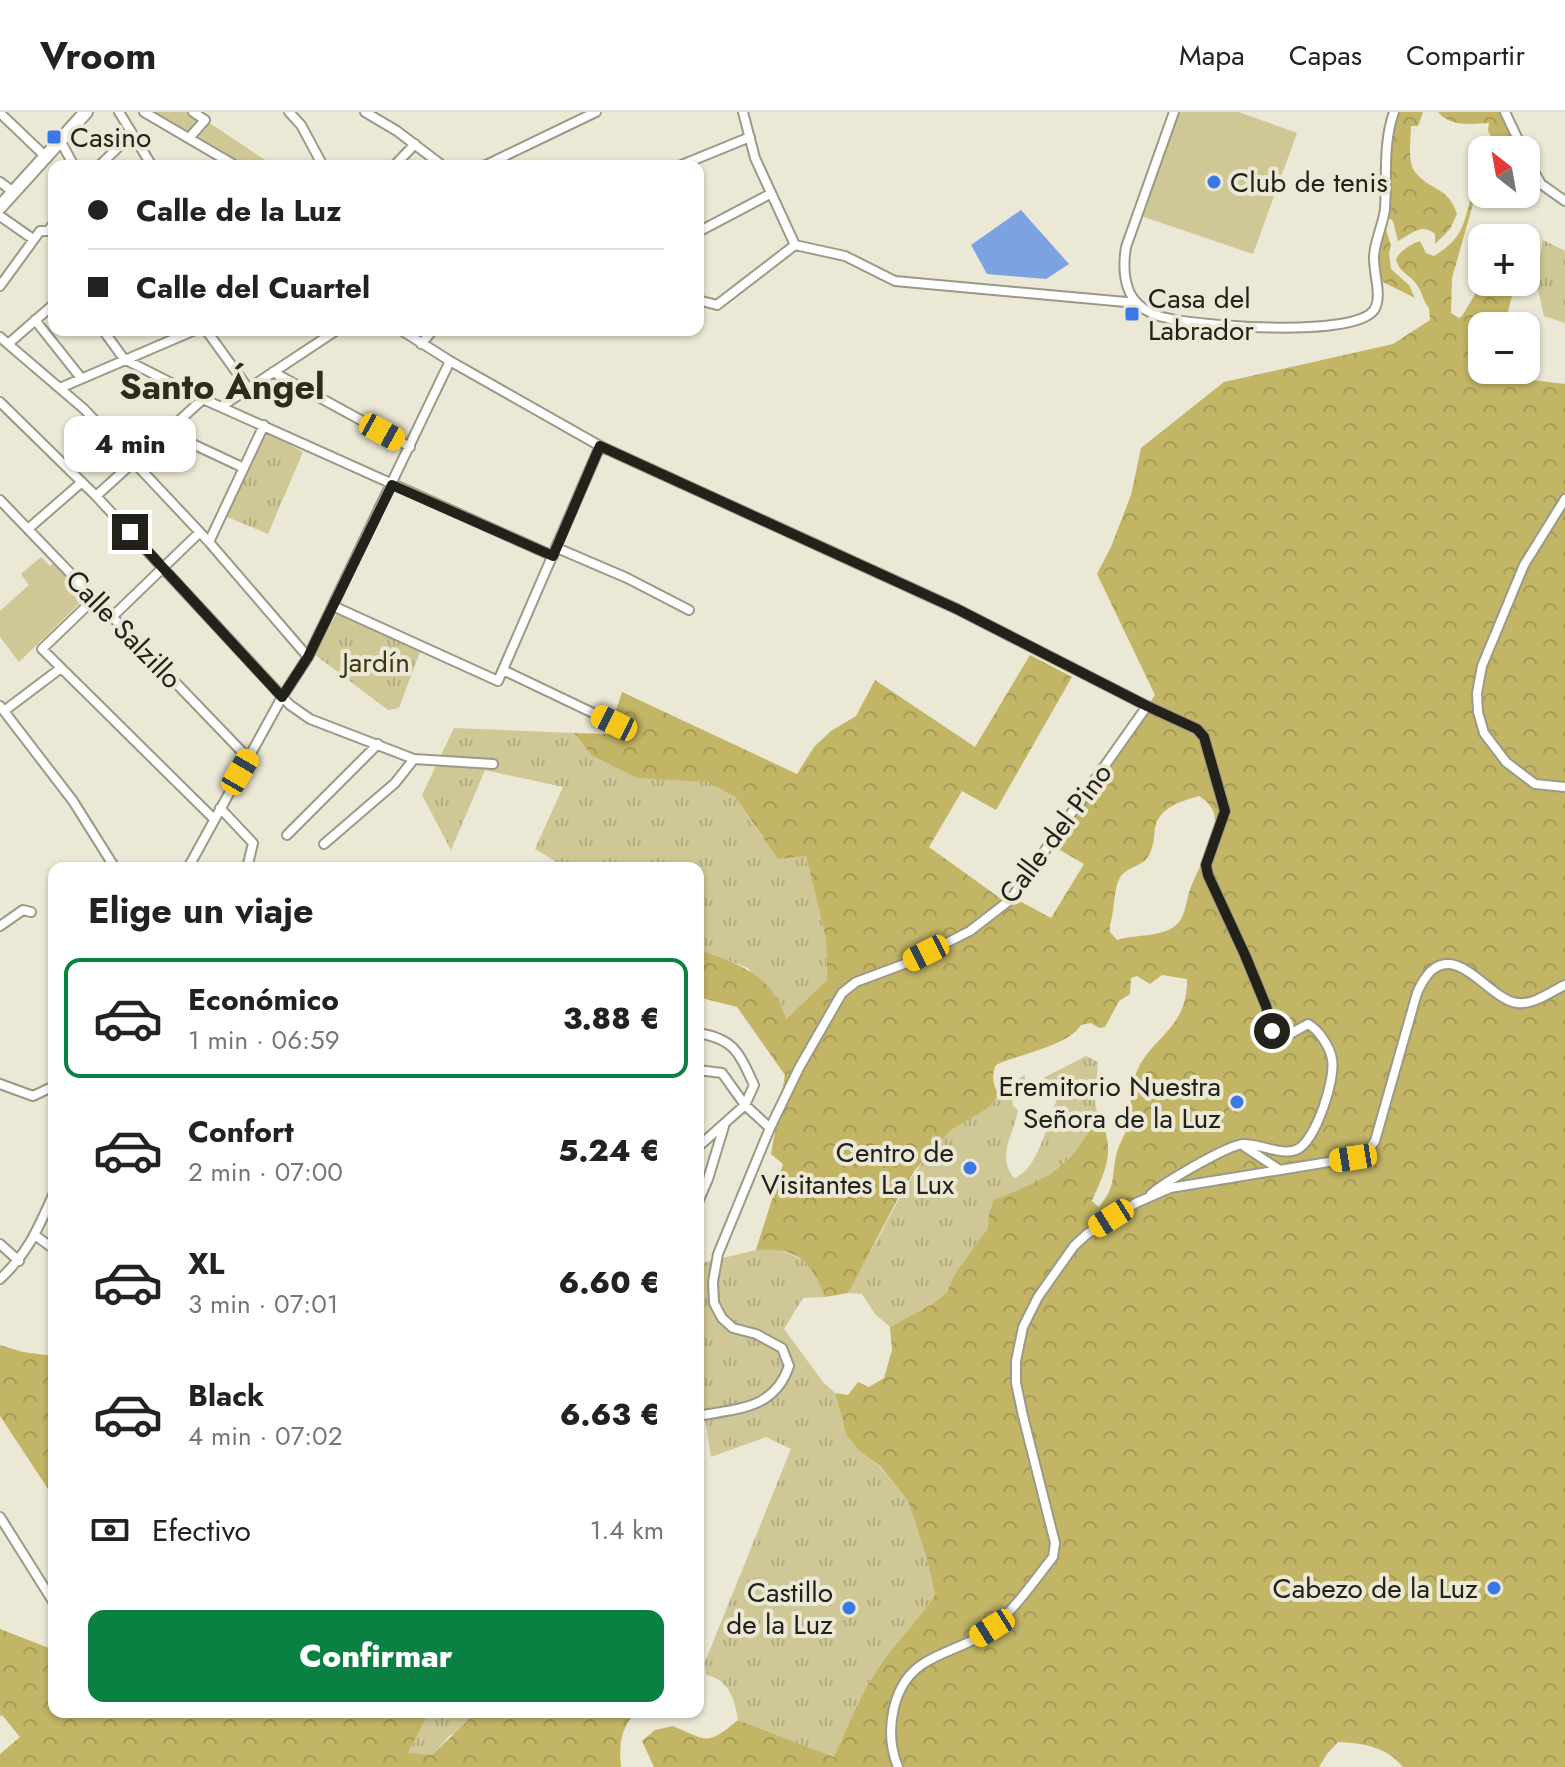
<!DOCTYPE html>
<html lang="es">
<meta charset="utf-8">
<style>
body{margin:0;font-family:Jost,sans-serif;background:#f6f6f6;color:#222;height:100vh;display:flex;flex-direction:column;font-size:30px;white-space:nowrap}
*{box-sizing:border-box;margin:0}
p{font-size:26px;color:#767676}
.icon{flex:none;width:44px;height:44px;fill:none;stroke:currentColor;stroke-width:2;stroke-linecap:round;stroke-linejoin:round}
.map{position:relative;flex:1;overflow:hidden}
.details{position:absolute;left:48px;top:750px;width:656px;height:856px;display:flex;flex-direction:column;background:#fff;border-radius:16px;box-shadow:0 2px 6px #0004}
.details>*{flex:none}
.top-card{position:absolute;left:48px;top:48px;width:656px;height:176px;border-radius:16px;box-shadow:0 2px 6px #0004;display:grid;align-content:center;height:176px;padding:0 40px;background:#fff}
.needle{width:52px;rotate:329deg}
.buttons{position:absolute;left:1468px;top:24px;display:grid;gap:16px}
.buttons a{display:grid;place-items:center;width:72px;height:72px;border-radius:16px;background:#fff;box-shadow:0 2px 6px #0004;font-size:40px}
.end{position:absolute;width:36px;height:36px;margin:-18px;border:10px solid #22211a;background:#fff;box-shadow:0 0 0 4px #fff}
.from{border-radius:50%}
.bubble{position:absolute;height:56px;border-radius:16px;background:#fff;box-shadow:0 2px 6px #0004;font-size:26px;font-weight:800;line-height:56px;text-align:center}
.car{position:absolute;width:24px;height:48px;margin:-24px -12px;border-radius:10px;box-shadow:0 0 6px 2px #0007;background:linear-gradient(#f5c518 24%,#345 0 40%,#f5c518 0 76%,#345 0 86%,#f5c518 0)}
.top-card b{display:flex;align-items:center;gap:28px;height:76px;font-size:30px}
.top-card b+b{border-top:2px solid #e0e0e0}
.top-card i{width:20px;height:20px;background:#222}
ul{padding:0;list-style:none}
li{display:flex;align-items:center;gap:24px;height:120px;margin:0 16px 12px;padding:0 24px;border:4px solid transparent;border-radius:16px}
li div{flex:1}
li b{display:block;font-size:30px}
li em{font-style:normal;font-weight:800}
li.on{border-color:#0b8043}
li>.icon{width:72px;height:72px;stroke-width:1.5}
h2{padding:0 40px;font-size:36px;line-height:96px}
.pay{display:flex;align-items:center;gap:20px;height:88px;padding:0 40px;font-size:30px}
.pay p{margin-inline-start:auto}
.action{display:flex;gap:16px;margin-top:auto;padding:16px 40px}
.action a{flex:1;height:92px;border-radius:16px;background:#0b8043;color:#fff;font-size:32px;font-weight:800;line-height:92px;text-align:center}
header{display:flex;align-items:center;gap:48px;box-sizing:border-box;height:112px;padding:0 40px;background:#fff;border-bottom:2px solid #e0e0e0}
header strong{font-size:38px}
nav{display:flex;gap:44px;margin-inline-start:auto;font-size:28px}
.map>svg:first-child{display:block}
</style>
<header>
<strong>Vroom</strong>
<nav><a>Mapa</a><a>Capas</a><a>Compartir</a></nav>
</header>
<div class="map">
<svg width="1565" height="1655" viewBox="0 0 1565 1655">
<defs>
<pattern id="grass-tufts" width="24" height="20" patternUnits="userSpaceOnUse" patternTransform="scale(2)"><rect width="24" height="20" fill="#cfc795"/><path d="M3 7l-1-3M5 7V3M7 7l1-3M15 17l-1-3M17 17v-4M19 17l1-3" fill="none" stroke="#b1ab80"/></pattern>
<pattern id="forest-crowns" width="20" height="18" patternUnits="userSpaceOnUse" patternTransform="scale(2)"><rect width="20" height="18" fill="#c2b565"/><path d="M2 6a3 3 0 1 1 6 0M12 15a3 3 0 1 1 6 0" fill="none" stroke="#a69b57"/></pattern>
</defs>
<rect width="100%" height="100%" fill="#ebe8d5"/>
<path fill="url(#grass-tufts)" d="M1543 128 1565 139V211L1544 204 1536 168Z
M265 319 303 340 268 422 225 404Z
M338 499 421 537 399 596 388 598 314 542Z
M454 616 574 621 592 644 637 666 708 669 735 685 762 725 806 744 826 827 827 868 785 908 748 856 698 837V756H566L535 737 563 675 485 658 451 738 422 683Z
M1086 944 1098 950 1095 992 1098 1003 1084 1030 1056 1061 989 1101 988 1116 954 1163 947 1180 934 1191 890 1215 875 1202 862 1182 848 1181C858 1158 872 1138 884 1115 902 1081 921 1045 951 1018 962 1009 977 1004 988 994 999 985 1012 969 1025 963V971L1012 984 1013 994 1018 998C1014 1022 996 1044 1014 1066 1037 1060 1048 1010 1057 987L1043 970 1045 965Z
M775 1136C809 1149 812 1152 825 1185L803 1186 784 1217 823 1270 835 1281 846 1322 859 1339 879 1354 908 1389 927 1447 935 1483C919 1507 901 1526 884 1548 862 1577 849 1613 834 1645L738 1608C735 1588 729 1567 706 1563L705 1550 791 1337 766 1325 711 1345 705 1306 698 1302V1152L756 1138Z
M429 1600H475L457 1622 450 1623 432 1643 407 1642Z"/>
<path fill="url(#forest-crowns)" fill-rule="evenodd" d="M1397 0H1423L1418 14H1411C1411 26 1407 50 1415 60 1430 79 1448 74 1457 102L1450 117 1435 132V122C1422 110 1411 122 1398 129L1393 109 1388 105C1388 70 1385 34 1397 0Z
M1438 0H1501L1512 26 1505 30 1509 38 1498 37 1488 19 1489 11C1471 12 1450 15 1438 0Z
M1475 85 1452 166 1451 201 1459 206 1462 204 1480 174 1495 170H1512C1515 187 1505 196 1508 214H1482V258H1509L1511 267 1516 270 1517 266 1565 272V1655H1403C1387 1635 1363 1631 1338 1630L1327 1642 1319 1655H654L642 1629 655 1618 673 1614C708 1629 707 1634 738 1608L834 1645C849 1612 862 1577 884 1548 901 1525 919 1507 935 1483L927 1447 908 1389 880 1354 859 1339 846 1322 835 1281 848 1283 858 1270 869 1275 884 1266 892 1238 890 1215 934 1191 947 1180 954 1163 988 1116 989 1101 994 1088C1049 1066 1070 1058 1098 1003 1117 1038 1106 1056 1092 1089L1099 1095C1116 1073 1111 1069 1116 1044 1118 1034 1124 1025 1127 1016 1131 1000 1130 983 1134 967 1147 925 1188 920 1187 867L1162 863 1150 872 1137 864 1131 866 1130 882 1119 889 1105 915 1099 916 1091 911 1081 913C1068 934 1019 942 996 953 991 963 993 974 999 983L986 997 951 1018 915 1058 895 1092 848 1181 825 1185C811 1149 797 1135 756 1138L783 1052 771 1042 785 963 737 895 698 885V837C738 852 772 862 786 907L827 868 826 827 806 744 778 747 735 685 708 670 637 666 592 644 574 621 608 622 622 580 797 662 814 635 831 619 856 604 875 568 975 635 1030 543 1072 565 996 698 962 679 929 735 1004 789 1016 787 1051 806 1084 752 1055 735 1155 583 1097 462 1111 435 1131 383 1141 336 1224 270 1393 232 1430 208 1429 196C1422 188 1423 181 1417 173 1410 162 1399 161 1396 147 1400 139 1411 132 1420 129L1426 141 1434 144C1461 127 1462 118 1470 89ZM1199 684C1208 690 1215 697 1215 708 1216 727 1194 763 1188 784 1186 793 1184 807 1176 813 1161 826 1135 822 1117 828L1110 820V813C1115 799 1113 775 1121 764 1130 753 1144 755 1150 741 1154 733 1154 724 1155 716 1159 695 1182 689 1199 684Z
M1385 114 1391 134 1389 141 1391 157 1409 173 1415 186 1379 168 1377 145Z
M0 1233 23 1240 54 1244V1386L0 1304Z
M0 1517 54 1538V1600H429L408 1641 432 1643C447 1628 461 1617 475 1600H636C620 1617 619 1633 621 1655H0V1642L20 1625 2 1603 0 1604Z"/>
<path fill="#cfc795" d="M144 0H193L274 54H236Z
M1174 0H1239L1297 21 1253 142 1138 103Z
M41 445 50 454 57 448 87 484 19 550 0 525V499L29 473 21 462Z"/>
<path fill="#7da2e2" d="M1021 98 1069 152 1046 167 987 162 971 133Z"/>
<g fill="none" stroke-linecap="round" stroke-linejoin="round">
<g stroke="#9b9987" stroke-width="12">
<path id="minor" d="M119 0 152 54
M144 0 236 54
M289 0 301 13 323 54
M365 0 397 19 443 54
M743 0 755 46 795 133
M1174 0 1126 135C1123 153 1123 178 1138 192 1147 201 1159 205 1171 207 1204 214 1354 226 1374 198 1383 185 1373 160 1374 144 1375 128 1383 113 1385 97 1387 64 1383 31 1394 0
M1505 0 1523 38
M0 1 45 44
M189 26 205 8 193 0
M60 28 74 54
M1526 45 1541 72 1565 89
M99 54 132 22
M394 54 415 32
M484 54 596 0
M679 54 750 25
M0 70 12 79
M0 104 33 127
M698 120 770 82
M795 133 845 144 895 169 1137 191
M0 174 40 119H48L54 111
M698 188 717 193 795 133
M35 208 81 266
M103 218 124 247 203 287 553 444
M206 218 248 276
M401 218 450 249 600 334 957 497 1147 594 1197 617 1204 625 1225 699 1206 753 1208 763 1245 843 1266 894 1272 919 1283 926 1308 912C1319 918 1330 935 1332 947 1336 967 1316 1027 1298 1037 1283 1045 1259 1031 1243 1032 1226 1034 1165 1070 1151 1082
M0 225 8 232 54 192
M8 232 84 297 209 430 308 545
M421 232 433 218
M273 260 410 335
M60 276 195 218
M0 290 96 384 290 593 310 607 414 647 493 652
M222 294 337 218
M167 320 244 356
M96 384 203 287
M1565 387 1524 453 1482 554 1477 581 1478 600 1484 621 1506 650 1535 672 1565 675
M0 388 248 646
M28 417 82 370
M209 430 264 313
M557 436 627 466 689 498
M94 487 42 537 214 707
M333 494 498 569 600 334
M112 505 199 421
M503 558 614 611
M0 594 73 689 115 756
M4 599 61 556
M220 696 253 731 247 756
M287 723 378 632
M324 732 395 671 414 647
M188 756 282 585 308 545 450 249
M0 814 23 798 31 800
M698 921C735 927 739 941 754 973L745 993 698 1035
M698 958 722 961 745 993 770 1016
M0 972 33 984 54 974
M1245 1035 1280 1058
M698 1090 708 1067 725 1011
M36 1124 54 1137
M0 1132 19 1149
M0 1167C29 1140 38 1116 54 1081
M698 1304C738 1296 774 1298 789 1254L782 1236 756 1222 733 1216 722 1206 714 1191 713 1170 718 1142 770 1016 799 956 842 881 856 870 907 851 970 819 1010 788 1147 594
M0 1405 54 1491
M898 1655C884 1621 891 1570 926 1550 947 1537 973 1532 992 1516 1015 1497 1034 1469 1053 1445L1055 1431 1023 1304 1016 1271V1249L1023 1215 1038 1185 1074 1134 1087 1122 1136 1091 1170 1076 1353 1046 1369 1037 1375 1029 1417 881C1447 811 1487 889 1518 891 1534 893 1552 879 1565 873"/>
</g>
<g stroke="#9b9987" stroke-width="16">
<path id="secondary" d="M0 95 86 0"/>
</g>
<use href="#minor" stroke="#fff" stroke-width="8"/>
<use href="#secondary" stroke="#fff" stroke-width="12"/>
</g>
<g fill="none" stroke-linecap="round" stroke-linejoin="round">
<path stroke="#22211a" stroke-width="10" d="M130 420 282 585 308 545 392 373 553 444 600 334 957 497 1147 594 1197 617 1204 625 1225 699 1206 753 1208 763 1245 843 1266 894 1272 919"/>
</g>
<g fill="#3b78e7" stroke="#ebe8d5" stroke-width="3">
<rect x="46" y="17" width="16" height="16" rx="4"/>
<circle cx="1214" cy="70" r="8"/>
<rect x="1124" y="194" width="16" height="16" rx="4"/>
<circle cx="1237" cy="990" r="8"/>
<circle cx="970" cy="1056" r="8"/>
<circle cx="1494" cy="1476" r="8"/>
<circle cx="849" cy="1496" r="8"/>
</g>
<g text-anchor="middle" stroke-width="8" stroke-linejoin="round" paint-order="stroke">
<g font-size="28" fill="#22211a" stroke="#ebe8d5" text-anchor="end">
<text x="70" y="35" text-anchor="start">Casino</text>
<text x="1230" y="80" text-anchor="start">Club de tenis</text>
<text x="1148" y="196" text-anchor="start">Casa del<tspan x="1148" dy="32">Labrador</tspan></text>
<text x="1221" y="984">Eremitorio Nuestra<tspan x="1221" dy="32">Señora de la Luz</tspan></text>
<text x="954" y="1050">Centro de<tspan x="954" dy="32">Visitantes La Lux</tspan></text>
<text x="1478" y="1486">Cabezo de la Luz</text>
<text x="833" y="1490">Castillo<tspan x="833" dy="32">de la Luz</tspan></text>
</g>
<g font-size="28" fill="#22211a" stroke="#ebe8d5">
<text transform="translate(124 517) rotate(46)" y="10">Calle Salzillo</text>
<text transform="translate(1055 721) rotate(-53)" y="10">Calle del Pino</text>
</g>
<g font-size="28" fill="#3c3713" stroke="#ebe8d5">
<text x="376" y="560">Jardín</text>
</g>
<g font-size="36" font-weight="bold" fill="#2d2b1c" stroke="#ebe8d5">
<text x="222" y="287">Santo Ángel</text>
</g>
</g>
</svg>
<div class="buttons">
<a><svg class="needle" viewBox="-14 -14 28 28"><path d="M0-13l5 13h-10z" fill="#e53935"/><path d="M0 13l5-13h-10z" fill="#767676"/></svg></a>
<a>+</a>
<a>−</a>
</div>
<i class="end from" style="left:1272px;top:919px"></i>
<i class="end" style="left:130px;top:420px"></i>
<div class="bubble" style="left:64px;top:304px;width:132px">4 min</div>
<i class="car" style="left:382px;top:320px;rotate:119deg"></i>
<i class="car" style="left:614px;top:611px;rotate:296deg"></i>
<i class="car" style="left:240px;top:660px;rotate:30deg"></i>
<i class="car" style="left:926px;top:841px;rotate:243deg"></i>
<i class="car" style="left:1353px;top:1046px;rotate:261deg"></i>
<i class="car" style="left:1111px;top:1106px;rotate:238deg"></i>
<i class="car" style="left:992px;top:1516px;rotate:238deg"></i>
<div class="top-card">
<b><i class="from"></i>Calle de la Luz</b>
<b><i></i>Calle del Cuartel</b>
</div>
<section class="details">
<h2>Elige un viaje</h2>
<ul>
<li class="on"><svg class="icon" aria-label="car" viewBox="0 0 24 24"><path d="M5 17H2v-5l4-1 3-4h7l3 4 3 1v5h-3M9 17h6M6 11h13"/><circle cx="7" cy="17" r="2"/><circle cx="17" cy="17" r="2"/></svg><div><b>Económico</b><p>1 min · 06:59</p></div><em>3.88 €</em></li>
<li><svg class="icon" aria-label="car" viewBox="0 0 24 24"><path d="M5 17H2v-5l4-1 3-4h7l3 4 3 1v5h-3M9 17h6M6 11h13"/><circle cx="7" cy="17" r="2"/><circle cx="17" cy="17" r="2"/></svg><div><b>Confort</b><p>2 min · 07:00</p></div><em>5.24 €</em></li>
<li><svg class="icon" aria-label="car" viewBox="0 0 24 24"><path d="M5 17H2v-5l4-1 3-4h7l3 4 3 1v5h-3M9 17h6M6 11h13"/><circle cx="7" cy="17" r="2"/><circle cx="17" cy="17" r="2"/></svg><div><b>XL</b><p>3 min · 07:01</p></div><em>6.60 €</em></li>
<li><svg class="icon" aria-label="car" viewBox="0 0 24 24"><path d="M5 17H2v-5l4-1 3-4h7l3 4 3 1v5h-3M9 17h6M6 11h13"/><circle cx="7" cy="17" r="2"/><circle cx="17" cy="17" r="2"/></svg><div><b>Black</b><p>4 min · 07:02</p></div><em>6.63 €</em></li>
</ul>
<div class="pay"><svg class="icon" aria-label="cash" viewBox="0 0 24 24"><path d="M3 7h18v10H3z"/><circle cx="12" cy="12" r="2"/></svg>Efectivo<p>1.4 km</p></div>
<div class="action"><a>Confirmar</a></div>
</section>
</div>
